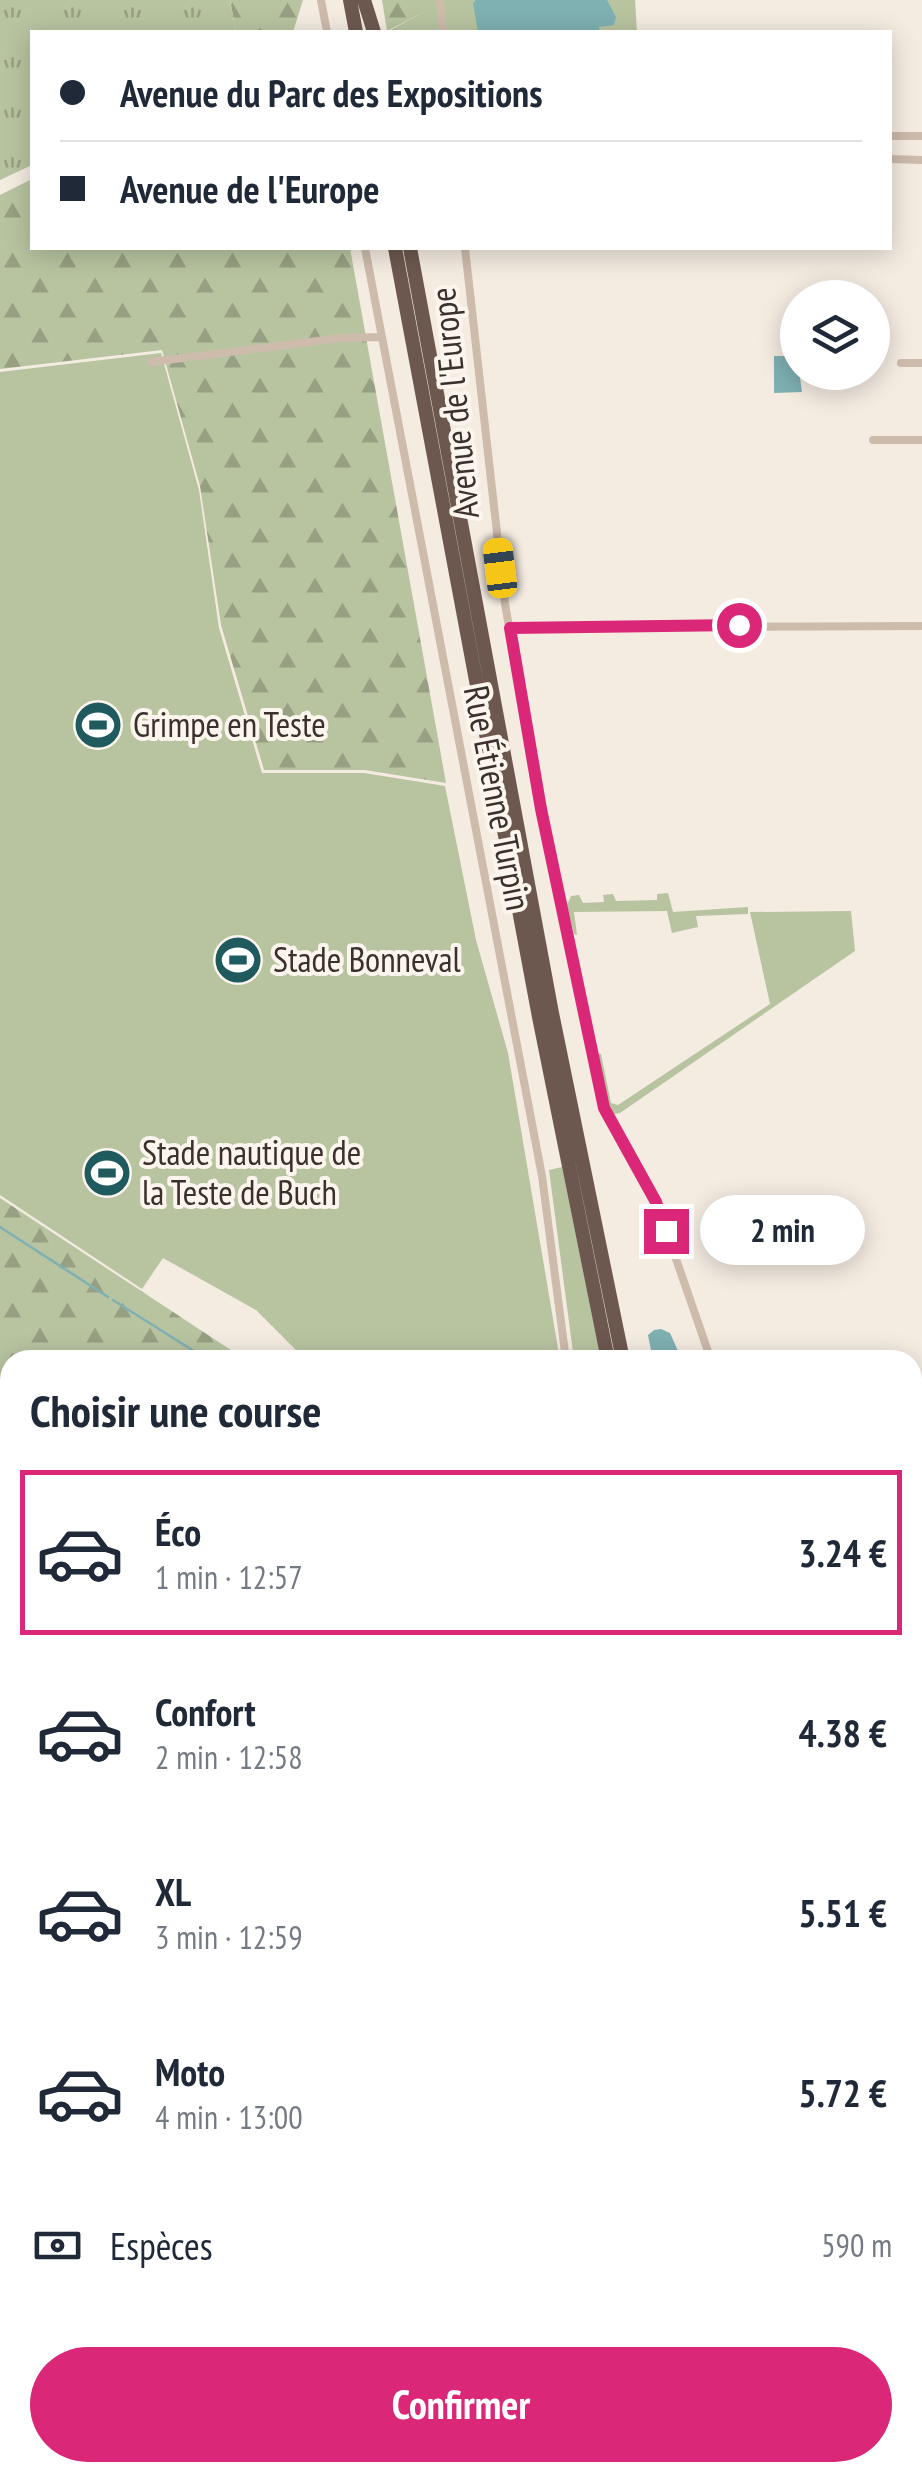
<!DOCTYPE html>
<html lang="fr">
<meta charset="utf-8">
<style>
body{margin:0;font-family:"PT Sans Narrow",sans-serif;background:#f2f2f3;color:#1f2937;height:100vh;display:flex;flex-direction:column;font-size:38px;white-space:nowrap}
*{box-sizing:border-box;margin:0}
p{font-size:32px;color:#747a83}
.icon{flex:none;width:55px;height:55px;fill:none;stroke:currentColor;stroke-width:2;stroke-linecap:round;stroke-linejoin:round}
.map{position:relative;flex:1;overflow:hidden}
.side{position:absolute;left:0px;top:1350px;width:922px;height:1132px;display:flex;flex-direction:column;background:#fff;border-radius:30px 30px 0 0;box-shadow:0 5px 25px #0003}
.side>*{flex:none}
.hud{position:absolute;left:30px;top:30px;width:862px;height:220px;border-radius:0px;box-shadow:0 5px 25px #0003;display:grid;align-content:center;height:220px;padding:0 30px;background:#fff}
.fabs{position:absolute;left:780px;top:280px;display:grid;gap:20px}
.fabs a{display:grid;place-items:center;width:110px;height:110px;border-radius:50%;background:#fff;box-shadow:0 5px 25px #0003;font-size:50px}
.end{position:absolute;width:45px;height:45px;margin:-22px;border:12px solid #db2777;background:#fff;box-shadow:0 0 0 5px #fff}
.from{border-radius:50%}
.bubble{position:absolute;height:70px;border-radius:35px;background:#fff;box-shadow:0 5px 25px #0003;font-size:32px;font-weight:700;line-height:70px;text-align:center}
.car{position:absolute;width:30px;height:60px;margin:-30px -15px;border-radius:12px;box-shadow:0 0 8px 2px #0007;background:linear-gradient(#f5c518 24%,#345 0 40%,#f5c518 0 76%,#345 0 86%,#f5c518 0)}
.hud b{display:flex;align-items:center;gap:35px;height:95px;font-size:38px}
.hud b+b{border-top:2px solid #e0e1e3}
.hud i{width:25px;height:25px;background:#1f2937}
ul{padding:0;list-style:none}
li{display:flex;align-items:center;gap:30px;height:165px;margin:0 20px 15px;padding:0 10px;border:5px solid transparent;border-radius:0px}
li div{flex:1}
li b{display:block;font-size:38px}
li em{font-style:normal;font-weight:700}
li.active{border-color:#db2777}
li>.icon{width:90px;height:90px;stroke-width:1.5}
h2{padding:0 30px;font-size:45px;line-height:120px}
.pay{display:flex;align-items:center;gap:25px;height:110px;padding:0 30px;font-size:38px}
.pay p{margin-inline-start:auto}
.action{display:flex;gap:20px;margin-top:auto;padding:20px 30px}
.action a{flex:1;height:115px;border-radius:60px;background:#db2777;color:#fff;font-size:40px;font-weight:700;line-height:115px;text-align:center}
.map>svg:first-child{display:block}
</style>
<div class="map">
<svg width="922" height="2481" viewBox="0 0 922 2481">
<defs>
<pattern id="forest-firs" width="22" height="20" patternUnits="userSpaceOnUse" patternTransform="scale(2.5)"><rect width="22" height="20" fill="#b8c4a0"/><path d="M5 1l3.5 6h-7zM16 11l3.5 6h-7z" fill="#97a083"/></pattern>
<pattern id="park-tufts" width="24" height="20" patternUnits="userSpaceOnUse" patternTransform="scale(2.5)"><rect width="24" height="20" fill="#b8c4a0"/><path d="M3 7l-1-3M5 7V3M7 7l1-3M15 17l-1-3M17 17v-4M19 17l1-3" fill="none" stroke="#97a083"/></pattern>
</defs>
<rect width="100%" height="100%" fill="#f4ebe1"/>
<path fill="#b8c4a0" d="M431 0H635L637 32H387L431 8Z
M161 353 199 490 219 628 262 773H364L445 786 476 940 508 1053 560 1360H306L256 1310 163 1258 142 1289 0 1195V372Z
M668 893 673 912 748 907V914L696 916 698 927 672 933 667 911 574 912 577 935 574 934 567 905 571 896 579 895 583 903 604 902 603 895 613 894 616 901 657 900V894Z
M851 911 855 951 620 1113 614 1114 610 1111 598 1054H601L611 1103 618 1105 770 1004 750 912Z
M562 1167 601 1360H574L549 1170Z"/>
<path fill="url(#forest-firs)" d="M230 0H303L293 32H236Z
M382 0H431L432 8 387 31Z
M32 179V248H350L446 783 365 770H264L221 625 200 486 162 350 0 369V195Z
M0 1198 246 1360H10V2160L0 2158Z"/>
<path fill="url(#park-tufts)" d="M0 0H230L236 32H32V165L0 180Z"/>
<path fill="#7fb0b2" d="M476 0H607L616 17 614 25 599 27 600 32H478L473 3Z
M797 356 802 392 774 393V356Z
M661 1329 670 1333 682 1360H653L648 1335 654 1330Z"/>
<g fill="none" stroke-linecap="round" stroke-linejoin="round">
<path stroke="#7fb0b2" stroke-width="2.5" d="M0 1227 108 1297
M113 1300 208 1360
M912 1584H922"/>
<path stroke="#cdbbac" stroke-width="8" d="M321 0 327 32
M440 0 443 32
M890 136H922
M890 159 922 160
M365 248 542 1176 566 1360
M465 248 505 604 541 809 604 1108 656 1201 711 1360
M151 362 341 338 382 337
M901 363H922
M873 440H922
M510 628 922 626
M912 1412 922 1417
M912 1963 922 1955
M0 2241 10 2228
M0 2272 10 2280
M912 2307 922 2325
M0 2389 10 2397
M94 2472 102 2481
M224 2472 229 2481
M705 2472 724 2481
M912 2472 922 2464
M183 2481 199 2472"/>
<path stroke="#cdbbac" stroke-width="10" d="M912 1551 922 1550
M455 2481 462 2472"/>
<path stroke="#7d675c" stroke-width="12" d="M912 2109 922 2127"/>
<path stroke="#6c584f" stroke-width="14" d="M350 0 356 32
M364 0 374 32
M395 248 539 1017 608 1360
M410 248 552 1013 623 1360"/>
<g stroke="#3b302b" stroke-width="6">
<path id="rail" d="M912 2179 922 2174
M313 2481 329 2472"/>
</g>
<use href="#rail" stroke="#fbf5ee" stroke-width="2.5" stroke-dasharray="8" stroke-linecap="butt"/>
</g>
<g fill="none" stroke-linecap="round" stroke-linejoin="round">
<path stroke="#db2777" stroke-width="12" d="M666 1231 656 1202 604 1108 541 809 510 628 739 625"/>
</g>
<defs>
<g id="stadium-disc" transform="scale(2.5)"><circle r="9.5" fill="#1f5a5e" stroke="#fbf5ee"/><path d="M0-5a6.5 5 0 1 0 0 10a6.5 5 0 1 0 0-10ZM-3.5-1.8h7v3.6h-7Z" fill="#fff"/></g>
</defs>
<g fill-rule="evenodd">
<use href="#stadium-disc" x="98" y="725"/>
<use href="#stadium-disc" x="238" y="960"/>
<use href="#stadium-disc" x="107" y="1173"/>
</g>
<g text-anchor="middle" stroke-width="8" stroke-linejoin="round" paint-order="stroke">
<g font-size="35" fill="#3b302b" stroke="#fbf5ee">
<text transform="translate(455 403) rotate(-96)" y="12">Avenue de l'Europe</text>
<text transform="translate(497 798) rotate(79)" y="12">Rue Étienne Turpin</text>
</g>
<g font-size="35" fill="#3b302b" stroke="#fbf5ee" text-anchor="start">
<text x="133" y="737">Grimpe en Teste</text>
<text x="273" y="972">Stade Bonneval</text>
<text x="142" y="1165">Stade nautique de<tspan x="142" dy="40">la Teste de Buch</tspan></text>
</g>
</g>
</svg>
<div class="fabs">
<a><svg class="icon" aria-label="layers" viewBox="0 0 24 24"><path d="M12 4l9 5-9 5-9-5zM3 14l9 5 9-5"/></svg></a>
</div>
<i class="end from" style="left:739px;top:625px"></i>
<i class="end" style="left:666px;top:1231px"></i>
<div class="bubble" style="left:700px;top:1195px;width:165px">2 min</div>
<i class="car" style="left:500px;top:568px;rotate:353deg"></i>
<div class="hud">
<b><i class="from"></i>Avenue du Parc des Expositions</b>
<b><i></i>Avenue de l'Europe</b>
</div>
<section class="side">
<h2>Choisir une course</h2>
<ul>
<li class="active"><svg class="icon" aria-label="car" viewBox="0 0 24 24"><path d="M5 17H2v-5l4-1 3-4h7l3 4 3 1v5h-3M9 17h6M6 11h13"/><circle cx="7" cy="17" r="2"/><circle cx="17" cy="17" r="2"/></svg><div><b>Éco</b><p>1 min · 12:57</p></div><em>3.24 €</em></li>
<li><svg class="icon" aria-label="car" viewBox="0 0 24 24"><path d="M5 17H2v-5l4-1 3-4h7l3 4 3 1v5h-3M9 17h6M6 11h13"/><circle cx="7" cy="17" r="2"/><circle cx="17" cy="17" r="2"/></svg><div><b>Confort</b><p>2 min · 12:58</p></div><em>4.38 €</em></li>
<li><svg class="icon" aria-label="car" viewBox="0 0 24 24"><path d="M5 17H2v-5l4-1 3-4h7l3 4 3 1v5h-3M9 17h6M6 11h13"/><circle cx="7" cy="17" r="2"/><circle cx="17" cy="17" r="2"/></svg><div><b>XL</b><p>3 min · 12:59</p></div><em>5.51 €</em></li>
<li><svg class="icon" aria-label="car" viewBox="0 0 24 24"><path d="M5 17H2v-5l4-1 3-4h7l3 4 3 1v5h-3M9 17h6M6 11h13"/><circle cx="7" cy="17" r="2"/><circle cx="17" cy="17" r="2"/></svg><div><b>Moto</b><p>4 min · 13:00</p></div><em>5.72 €</em></li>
</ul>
<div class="pay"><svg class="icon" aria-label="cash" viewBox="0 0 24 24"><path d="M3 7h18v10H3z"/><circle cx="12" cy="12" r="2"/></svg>Espèces<p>590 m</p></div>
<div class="action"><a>Confirmer</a></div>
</section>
</div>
